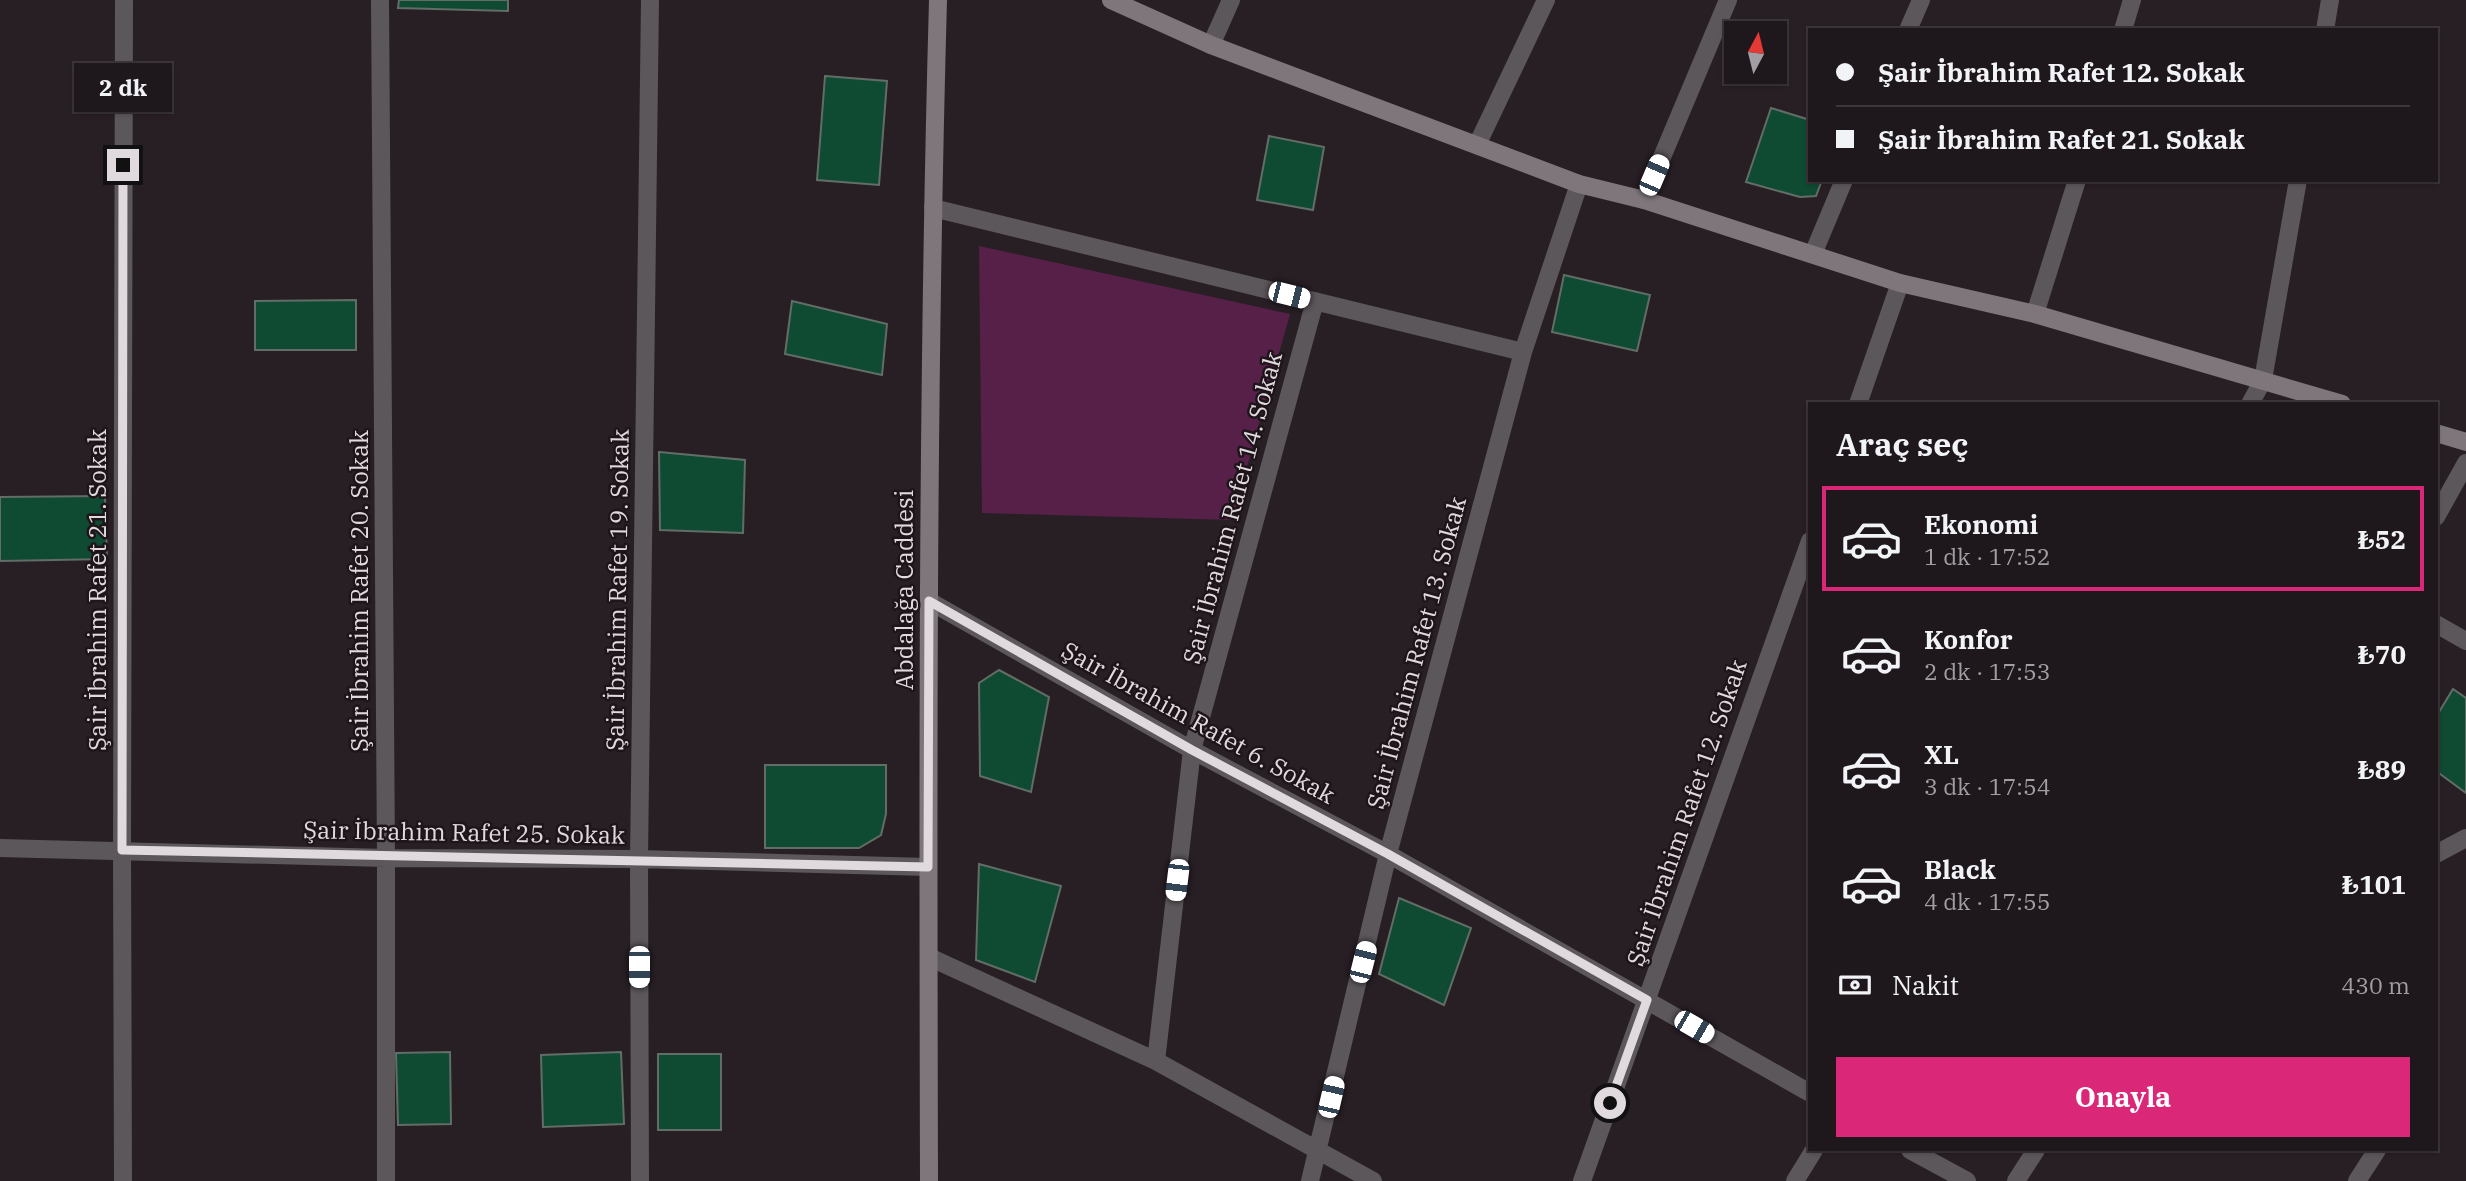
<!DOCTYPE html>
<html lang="tr">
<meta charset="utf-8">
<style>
body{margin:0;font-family:"IBM Plex Serif",serif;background:#2b2429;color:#f1f3f6;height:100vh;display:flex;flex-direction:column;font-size:26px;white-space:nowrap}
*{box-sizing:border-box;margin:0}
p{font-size:23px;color:#a19fa3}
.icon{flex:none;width:38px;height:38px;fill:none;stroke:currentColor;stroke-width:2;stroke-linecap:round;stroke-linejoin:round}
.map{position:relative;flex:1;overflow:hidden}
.sheet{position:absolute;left:1808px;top:402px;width:630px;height:749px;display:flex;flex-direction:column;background:#1e171c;border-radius:0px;box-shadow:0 2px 5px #0004,0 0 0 2px #3c363b}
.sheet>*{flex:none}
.hud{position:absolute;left:1808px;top:28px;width:630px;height:154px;border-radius:0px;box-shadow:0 2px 5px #0004,0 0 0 2px #3c363b;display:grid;align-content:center;height:154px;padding:0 28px;background:#1e171c}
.needle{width:46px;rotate:7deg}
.tools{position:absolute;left:1724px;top:21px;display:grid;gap:14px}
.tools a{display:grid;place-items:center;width:63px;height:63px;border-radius:0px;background:#1e171c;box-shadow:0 2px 5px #0004,0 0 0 2px #3c363b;font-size:35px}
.end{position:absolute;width:32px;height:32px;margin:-16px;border:9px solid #e0d9dd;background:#111;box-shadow:0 0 0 4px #111}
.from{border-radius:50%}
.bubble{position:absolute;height:49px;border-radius:0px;background:#1e171c;box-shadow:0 2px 5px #0004,0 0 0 2px #3c363b;font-size:23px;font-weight:800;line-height:49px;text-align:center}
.car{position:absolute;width:21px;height:42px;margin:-21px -10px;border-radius:9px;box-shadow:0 0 5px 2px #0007;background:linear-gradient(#fff 24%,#345 0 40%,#fff 0 76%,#345 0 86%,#fff 0)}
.hud b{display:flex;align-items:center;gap:24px;height:66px;font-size:26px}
.hud b+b{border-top:2px solid #3c363b}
.hud i{width:18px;height:18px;background:#f1f3f6}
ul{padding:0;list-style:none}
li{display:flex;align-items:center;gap:21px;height:105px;margin:0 14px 10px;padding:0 14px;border:4px solid transparent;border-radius:0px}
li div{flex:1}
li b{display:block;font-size:26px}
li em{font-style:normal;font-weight:800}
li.active{border-color:#db2777}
li>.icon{width:63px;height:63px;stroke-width:1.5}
h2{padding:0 28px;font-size:32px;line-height:84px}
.pay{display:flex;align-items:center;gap:18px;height:77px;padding:0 28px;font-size:26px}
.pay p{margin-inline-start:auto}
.cta{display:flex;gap:14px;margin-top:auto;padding:14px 28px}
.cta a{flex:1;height:80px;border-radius:0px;background:#db2777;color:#fff;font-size:28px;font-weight:800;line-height:80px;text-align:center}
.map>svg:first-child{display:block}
</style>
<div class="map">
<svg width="2466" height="1181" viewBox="0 0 2466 1181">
<rect width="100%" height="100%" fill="#281f25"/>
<path fill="#572049" d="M979 246 1290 314 1232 520 982 513Z"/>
<path fill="#0f4a33" stroke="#616d66" stroke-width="2" d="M399 0H508V11L398 8Z
M825 76 887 81 879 185 817 180Z
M1771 108 1810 120V180H1822L1816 196 1800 197 1746 182Z
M1269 136 1324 147 1313 210 1257 200Z
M1564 275 1650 295 1637 351 1552 332Z
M356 300V350H255V301Z
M792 301 887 324 882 375 785 354Z
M659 452 745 460 743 533 660 530Z
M105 496 107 559 0 561V497Z
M999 670 1049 697 1031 792 980 776 979 683Z
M2453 689 2466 698V793L2436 771V717Z
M765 765H886V814L881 835 859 848H765Z
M979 864 1061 886 1035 982 976 960Z
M1399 898 1471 928 1444 1005 1379 974Z
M450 1052 451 1124 398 1125 396 1053Z
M621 1052 624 1124 543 1127 541 1055Z
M658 1054H721V1130H658Z"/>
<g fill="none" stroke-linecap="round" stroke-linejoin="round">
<path stroke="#5c575b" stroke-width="18" d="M380 0 386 858V1181
M1908 30 1921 0
M2123 30 2132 0
M2325 30 2330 0
M1211 45 1231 0
M1477 145 1546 0
M1644 200 1728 0
M933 208 1523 352
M1813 254 1844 180
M2035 314 2077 180
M1858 404 1900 283
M2250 404 2263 380 2298 180
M2436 517 2466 463
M929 601 1192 750 1388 854 1810 1093
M2436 624 2466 641
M0 848 386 858 639 859 928 867
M2436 854 2466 838
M929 957 1156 1061 1373 1181
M1156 1061 1192 750 1315 301
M1910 1150 1967 1181
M123 1181 122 850 124 0
M640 1181 639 859 650 0
M1310 1181 1388 854 1523 352 1579 184
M1582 1181 1810 541
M1795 1181 1814 1150
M2016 1181 2036 1150
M2357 1181 2377 1150"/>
<path stroke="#7e767b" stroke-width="18" d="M1111 0 1211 45 1579 184 1644 200 1900 283 2035 314 2342 404
M2436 433 2466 442
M929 1181C928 787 927 394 938 0"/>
</g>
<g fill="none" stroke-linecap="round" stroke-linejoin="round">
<path stroke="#e0d9dd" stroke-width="9" d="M123 165 122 850C390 858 659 860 928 867L929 601 1192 750 1388 854 1647 1000 1610 1103"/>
</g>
<g text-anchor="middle" stroke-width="5" stroke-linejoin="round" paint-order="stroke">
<g font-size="24" fill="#e0d9dd" stroke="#1e151b">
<text transform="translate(1233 508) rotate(-75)" y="8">Şair İbrahim Rafet 14. Sokak</text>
<text transform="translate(98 590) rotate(-90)" y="8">Şair İbrahim Rafet 21. Sokak</text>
<text transform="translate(618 590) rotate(-89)" y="8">Şair İbrahim Rafet 19. Sokak</text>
<text transform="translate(905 590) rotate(-90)" y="8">Abdalağa Caddesi</text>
<text transform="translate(360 591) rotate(-90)" y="8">Şair İbrahim Rafet 20. Sokak</text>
<text transform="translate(1417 653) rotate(-75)" y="8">Şair İbrahim Rafet 13. Sokak</text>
<text transform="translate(1198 723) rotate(29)" y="8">Şair İbrahim Rafet 6. Sokak</text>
<text transform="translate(1687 813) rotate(-71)" y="8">Şair İbrahim Rafet 12. Sokak</text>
<text transform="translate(464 833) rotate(1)" y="8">Şair İbrahim Rafet 25. Sokak</text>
</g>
</g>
</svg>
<div class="tools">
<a><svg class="needle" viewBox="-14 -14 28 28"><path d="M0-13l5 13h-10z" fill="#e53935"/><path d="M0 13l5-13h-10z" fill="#a19fa3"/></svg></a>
</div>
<i class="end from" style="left:1610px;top:1103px"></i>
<i class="end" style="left:123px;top:165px"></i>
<div class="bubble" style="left:74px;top:63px;width:98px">2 dk</div>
<i class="car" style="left:1654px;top:175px;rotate:23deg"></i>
<i class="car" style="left:1289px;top:295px;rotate:104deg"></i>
<i class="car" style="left:1177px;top:880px;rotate:187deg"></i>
<i class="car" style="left:1363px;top:962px;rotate:14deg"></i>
<i class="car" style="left:639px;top:967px;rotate:180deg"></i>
<i class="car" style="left:1694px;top:1027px;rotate:120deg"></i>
<i class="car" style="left:1331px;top:1097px;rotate:13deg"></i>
<div class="hud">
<b><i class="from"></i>Şair İbrahim Rafet 12. Sokak</b>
<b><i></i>Şair İbrahim Rafet 21. Sokak</b>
</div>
<section class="sheet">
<h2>Araç seç</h2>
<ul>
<li class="active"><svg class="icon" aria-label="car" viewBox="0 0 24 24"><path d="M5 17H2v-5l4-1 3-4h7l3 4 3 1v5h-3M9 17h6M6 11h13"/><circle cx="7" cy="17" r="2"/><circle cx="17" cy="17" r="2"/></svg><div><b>Ekonomi</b><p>1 dk · 17:52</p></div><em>₺52</em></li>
<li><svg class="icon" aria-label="car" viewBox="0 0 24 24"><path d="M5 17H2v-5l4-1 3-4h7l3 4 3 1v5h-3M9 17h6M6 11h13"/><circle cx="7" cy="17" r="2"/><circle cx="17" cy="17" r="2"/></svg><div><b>Konfor</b><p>2 dk · 17:53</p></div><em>₺70</em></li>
<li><svg class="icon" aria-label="car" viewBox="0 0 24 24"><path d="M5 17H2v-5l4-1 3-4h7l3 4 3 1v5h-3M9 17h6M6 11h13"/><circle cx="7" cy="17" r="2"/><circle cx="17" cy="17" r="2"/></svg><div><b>XL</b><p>3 dk · 17:54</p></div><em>₺89</em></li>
<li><svg class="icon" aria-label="car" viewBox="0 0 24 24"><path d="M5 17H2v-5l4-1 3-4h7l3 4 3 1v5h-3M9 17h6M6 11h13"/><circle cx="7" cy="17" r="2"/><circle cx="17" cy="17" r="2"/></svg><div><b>Black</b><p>4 dk · 17:55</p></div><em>₺101</em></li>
</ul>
<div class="pay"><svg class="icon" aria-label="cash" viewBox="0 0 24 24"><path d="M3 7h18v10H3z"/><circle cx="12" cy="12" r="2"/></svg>Nakit<p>430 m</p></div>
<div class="cta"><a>Onayla</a></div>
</section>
</div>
